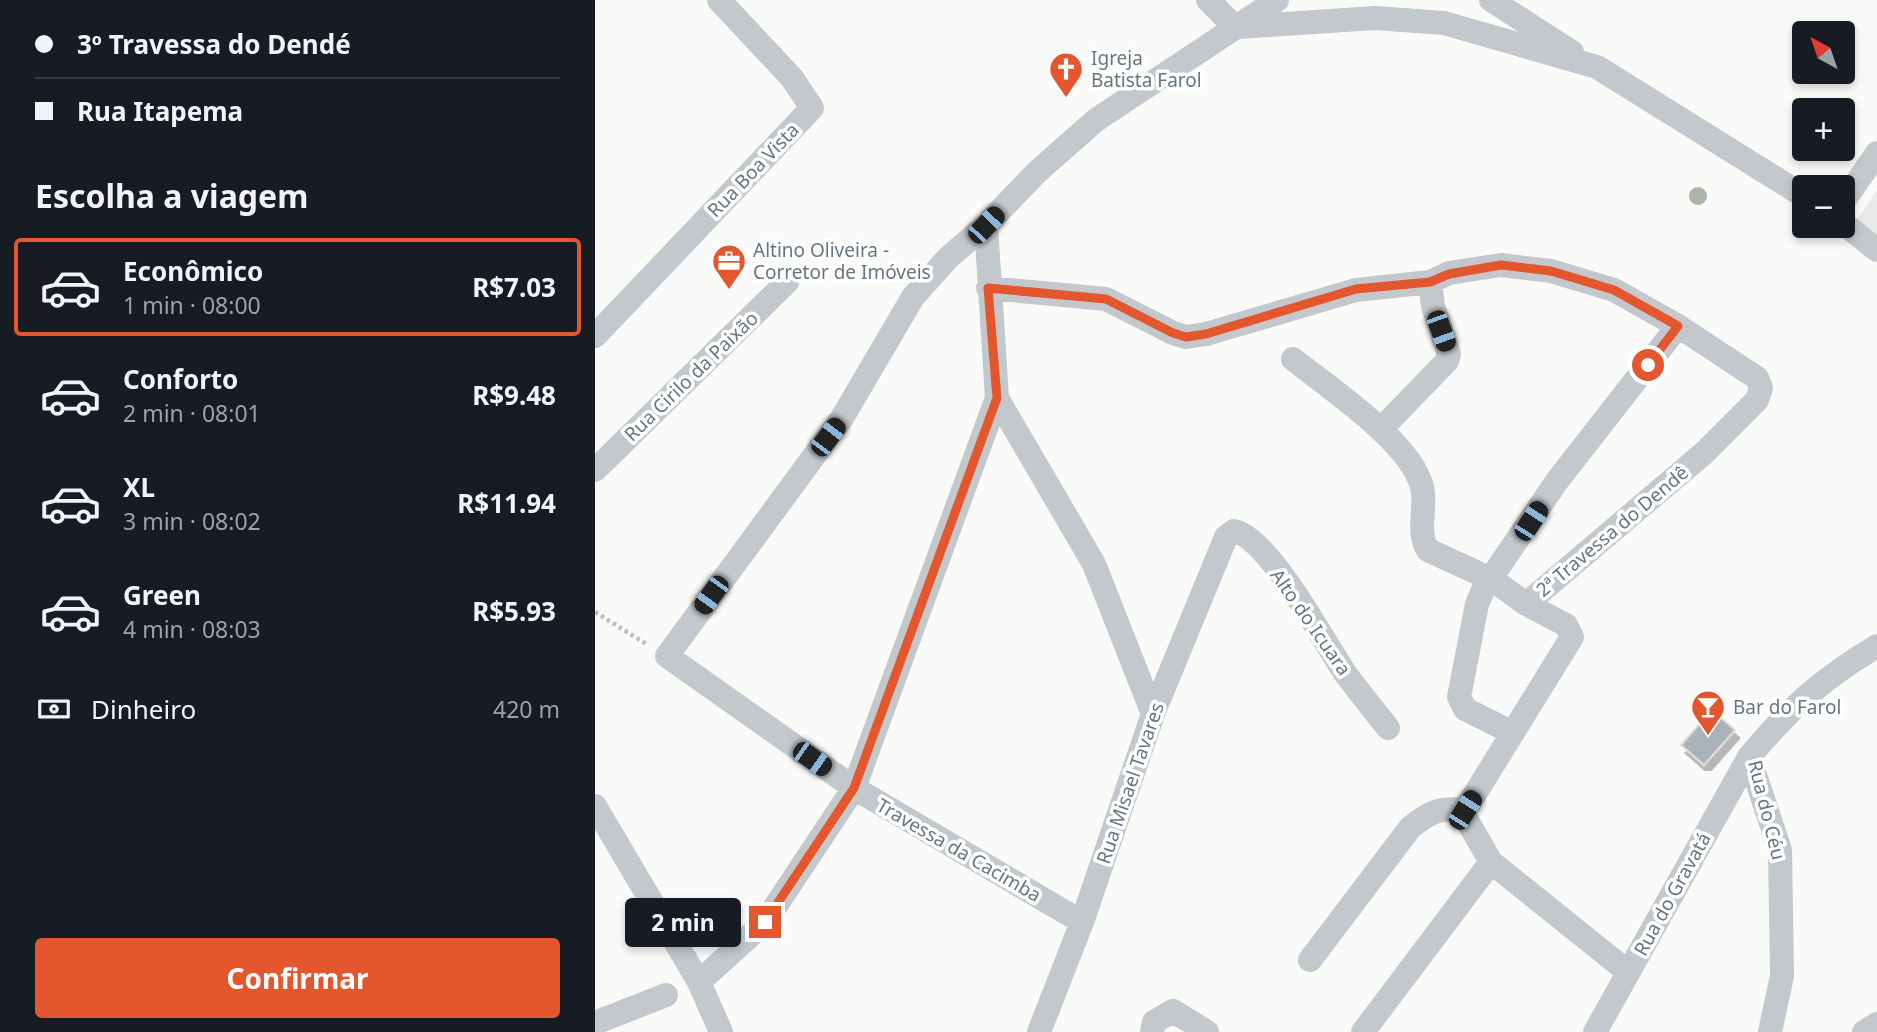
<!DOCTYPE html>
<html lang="pt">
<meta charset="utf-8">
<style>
body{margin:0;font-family:"Noto Sans",sans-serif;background:#242831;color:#f1f3f6;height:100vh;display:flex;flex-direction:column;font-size:26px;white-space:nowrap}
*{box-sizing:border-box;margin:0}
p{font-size:23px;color:#9ea1a6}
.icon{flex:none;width:38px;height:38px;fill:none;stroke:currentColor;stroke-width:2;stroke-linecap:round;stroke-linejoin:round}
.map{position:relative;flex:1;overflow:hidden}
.panel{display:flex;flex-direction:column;background:#171b24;width:595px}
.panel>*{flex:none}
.banner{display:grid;align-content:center;height:154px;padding:0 35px;background:#171b24}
.needle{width:46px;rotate:320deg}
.controls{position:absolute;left:1197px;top:21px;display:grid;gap:14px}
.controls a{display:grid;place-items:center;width:63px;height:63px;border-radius:7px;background:#171b24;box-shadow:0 4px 10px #0003;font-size:35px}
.end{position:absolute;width:32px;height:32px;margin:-16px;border:9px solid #e4572e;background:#fff;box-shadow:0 0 0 4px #fff}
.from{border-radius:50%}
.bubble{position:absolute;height:49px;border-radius:7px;background:#171b24;box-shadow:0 4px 10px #0003;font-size:23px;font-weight:700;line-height:49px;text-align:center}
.car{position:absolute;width:21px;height:42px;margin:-21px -10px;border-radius:9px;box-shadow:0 0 5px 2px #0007;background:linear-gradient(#222 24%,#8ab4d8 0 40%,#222 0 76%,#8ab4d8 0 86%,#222 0)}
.banner b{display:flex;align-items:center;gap:24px;height:66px;font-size:26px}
.banner b+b{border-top:2px solid #363941}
.banner i{width:18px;height:18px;background:#f1f3f6}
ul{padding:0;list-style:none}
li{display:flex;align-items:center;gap:21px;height:98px;margin:0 14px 10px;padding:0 21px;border:4px solid transparent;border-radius:7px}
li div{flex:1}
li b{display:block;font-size:26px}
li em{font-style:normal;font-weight:700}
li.on{border-color:#e4572e}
li>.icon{width:63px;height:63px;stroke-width:1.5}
h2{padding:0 35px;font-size:32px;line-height:84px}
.pay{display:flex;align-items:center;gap:18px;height:77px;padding:0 35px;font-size:26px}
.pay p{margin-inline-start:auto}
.button{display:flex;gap:14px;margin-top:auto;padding:14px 35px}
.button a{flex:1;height:80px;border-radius:7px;background:#e4572e;color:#fff;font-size:28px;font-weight:700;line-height:80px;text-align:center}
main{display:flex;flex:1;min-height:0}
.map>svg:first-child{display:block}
</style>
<main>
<section class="panel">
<div class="banner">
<b><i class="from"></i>3º Travessa do Dendé</b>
<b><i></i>Rua Itapema</b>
</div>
<h2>Escolha a viagem</h2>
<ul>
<li class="on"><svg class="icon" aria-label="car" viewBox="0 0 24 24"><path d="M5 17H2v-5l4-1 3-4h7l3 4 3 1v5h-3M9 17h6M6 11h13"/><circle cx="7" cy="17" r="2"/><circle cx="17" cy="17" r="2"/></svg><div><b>Econômico</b><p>1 min · 08:00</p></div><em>R$7.03</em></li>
<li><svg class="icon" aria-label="car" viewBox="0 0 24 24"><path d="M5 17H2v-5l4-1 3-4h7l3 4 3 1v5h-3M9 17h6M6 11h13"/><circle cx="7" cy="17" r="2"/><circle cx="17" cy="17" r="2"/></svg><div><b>Conforto</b><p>2 min · 08:01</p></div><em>R$9.48</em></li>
<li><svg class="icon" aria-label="car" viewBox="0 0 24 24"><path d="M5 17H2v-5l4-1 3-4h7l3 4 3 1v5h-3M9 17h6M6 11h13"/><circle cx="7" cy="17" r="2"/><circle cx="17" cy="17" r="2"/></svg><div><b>XL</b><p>3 min · 08:02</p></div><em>R$11.94</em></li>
<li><svg class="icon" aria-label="car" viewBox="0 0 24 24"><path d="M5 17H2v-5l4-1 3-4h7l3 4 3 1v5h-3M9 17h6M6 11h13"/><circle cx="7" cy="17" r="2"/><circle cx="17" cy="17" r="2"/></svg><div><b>Green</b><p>4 min · 08:03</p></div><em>R$5.93</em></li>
</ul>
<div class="pay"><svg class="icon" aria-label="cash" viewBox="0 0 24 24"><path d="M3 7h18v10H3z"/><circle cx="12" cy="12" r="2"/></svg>Dinheiro<p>420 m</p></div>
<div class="button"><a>Confirmar</a></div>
</section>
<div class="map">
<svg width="1282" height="1032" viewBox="0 0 1282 1032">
<defs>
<filter id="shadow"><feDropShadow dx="4.5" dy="8" stdDeviation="0" flood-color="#0004"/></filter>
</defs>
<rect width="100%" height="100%" fill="#fafaf8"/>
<path fill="#e8e9e9" d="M1282 190V250L1256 229Z"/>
<path fill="#aab3b9" stroke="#dcdcda" stroke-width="2" filter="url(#shadow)" d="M1117 710 1140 730 1109 765 1086 745Z"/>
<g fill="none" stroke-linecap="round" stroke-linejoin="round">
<path stroke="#bbbfc2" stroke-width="4.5" stroke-dasharray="3.5 3.5" stroke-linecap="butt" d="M0 612 53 645"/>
<path stroke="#c3c8cc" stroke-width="24" d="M613 0 640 27
M896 0 977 52
M644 27 780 18 849 23 1002 67 1209 196
M1248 202 1282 153
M1248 223 1282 250
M393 288 511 299 578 333 591 337 611 334 761 290 835 282 854 273 906 265 956 271 1019 290 1083 326 1162 378 1166 388 1162 400 1109 453 931 604 898 580 833 550C821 533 832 506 827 487 816 442 734 388 698 359
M0 336 217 108 197 78 124 0
M402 398 499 564 558 714
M786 429 852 361 854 354 838 306 835 282
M0 470 192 282
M931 604 971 625 977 637 870 810V817L896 862 1033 972
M918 733 870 709 864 697 882 604 888 590 962 481 1083 326
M1154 757 1185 850 1187 976 1175 1032
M0 806 104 982 126 1032
M487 922 259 788 72 656 247 418 318 297 353 258 391 225 442 172 501 120 682 0
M715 960 815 828C834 812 845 807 870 810
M104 982 170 922 259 788 402 398 391 225
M0 1023 71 995
M444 1032 487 922 558 714 631 537 639 531C673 537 730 643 750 673 764 692 779 710 793 728
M557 1032 559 1022 578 1011 612 1032
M768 1032 896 862
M1000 1032 1154 757C1195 708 1228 678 1282 646
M1269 1032 1282 1024"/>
</g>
<circle fill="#aab4a7" cx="1103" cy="196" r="9"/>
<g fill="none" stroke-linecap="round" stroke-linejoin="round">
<path stroke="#e4572e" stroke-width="9" d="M170 922 259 788 402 398 393 288 511 299 578 333 591 337 611 334 761 289 835 282 854 274 906 265 956 271 1019 290 1083 326 1053 365"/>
</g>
<defs>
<g id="church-pin" transform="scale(1.75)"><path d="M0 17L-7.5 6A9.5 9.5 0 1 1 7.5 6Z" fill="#e4572e" stroke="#fff"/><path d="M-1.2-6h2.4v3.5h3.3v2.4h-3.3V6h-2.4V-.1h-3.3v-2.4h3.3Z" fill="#fff"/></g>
<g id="office-pin" transform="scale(1.75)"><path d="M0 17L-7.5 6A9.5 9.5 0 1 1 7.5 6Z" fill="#e4572e" stroke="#fff"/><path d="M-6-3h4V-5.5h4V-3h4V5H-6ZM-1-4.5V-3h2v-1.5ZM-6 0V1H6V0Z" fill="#fff"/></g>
<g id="bar-pin" transform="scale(1.75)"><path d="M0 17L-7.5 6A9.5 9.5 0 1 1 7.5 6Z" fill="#e4572e" stroke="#fff"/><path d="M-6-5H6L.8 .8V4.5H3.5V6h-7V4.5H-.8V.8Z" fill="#fff"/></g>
</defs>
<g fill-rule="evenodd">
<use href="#church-pin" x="471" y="69"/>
<use href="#office-pin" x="134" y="261"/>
<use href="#bar-pin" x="1113" y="707"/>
</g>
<g text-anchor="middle" stroke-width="7" stroke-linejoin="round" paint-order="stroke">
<g font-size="19" fill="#657683" stroke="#fff" text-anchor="start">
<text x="496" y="65">Igreja<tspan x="496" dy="22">Batista Farol</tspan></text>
<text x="158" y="257">Altino Oliveira -<tspan x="158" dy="22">Corretor de Imóveis</tspan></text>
<text x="1138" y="714">Bar do Farol</text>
</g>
<g font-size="19" fill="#657683" stroke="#fff">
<text transform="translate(158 170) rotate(-46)" y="7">Rua Boa Vista</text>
<text transform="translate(96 376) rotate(-44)" y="7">Rua Cirilo da Paixão</text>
<text transform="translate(1017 531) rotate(-40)" y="7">2ª Travessa do Dendê</text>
<text transform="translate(716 622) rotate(55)" y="7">Alto do Icuara</text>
<text transform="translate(535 783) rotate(-71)" y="7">Rua Misael Tavares</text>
<text transform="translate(1172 810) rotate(76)" y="7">Rua do Céu</text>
<text transform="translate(364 850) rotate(30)" y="7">Travessa da Cacimba</text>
<text transform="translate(1077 894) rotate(-61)" y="7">Rua do Gravatá</text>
</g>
</g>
</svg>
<div class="controls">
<a><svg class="needle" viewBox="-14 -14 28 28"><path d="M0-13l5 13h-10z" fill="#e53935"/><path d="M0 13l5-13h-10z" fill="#9ea1a6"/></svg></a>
<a>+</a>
<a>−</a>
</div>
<i class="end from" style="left:1053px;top:365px"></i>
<i class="end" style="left:170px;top:922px"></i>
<div class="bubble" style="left:30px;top:898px;width:116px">2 min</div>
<i class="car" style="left:391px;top:225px;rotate:44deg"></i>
<i class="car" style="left:846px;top:331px;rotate:160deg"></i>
<i class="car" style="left:233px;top:437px;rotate:37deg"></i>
<i class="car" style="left:936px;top:521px;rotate:33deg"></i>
<i class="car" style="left:116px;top:595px;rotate:216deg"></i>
<i class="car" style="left:217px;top:759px;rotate:125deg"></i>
<i class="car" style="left:870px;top:810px;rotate:32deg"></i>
</div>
</main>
